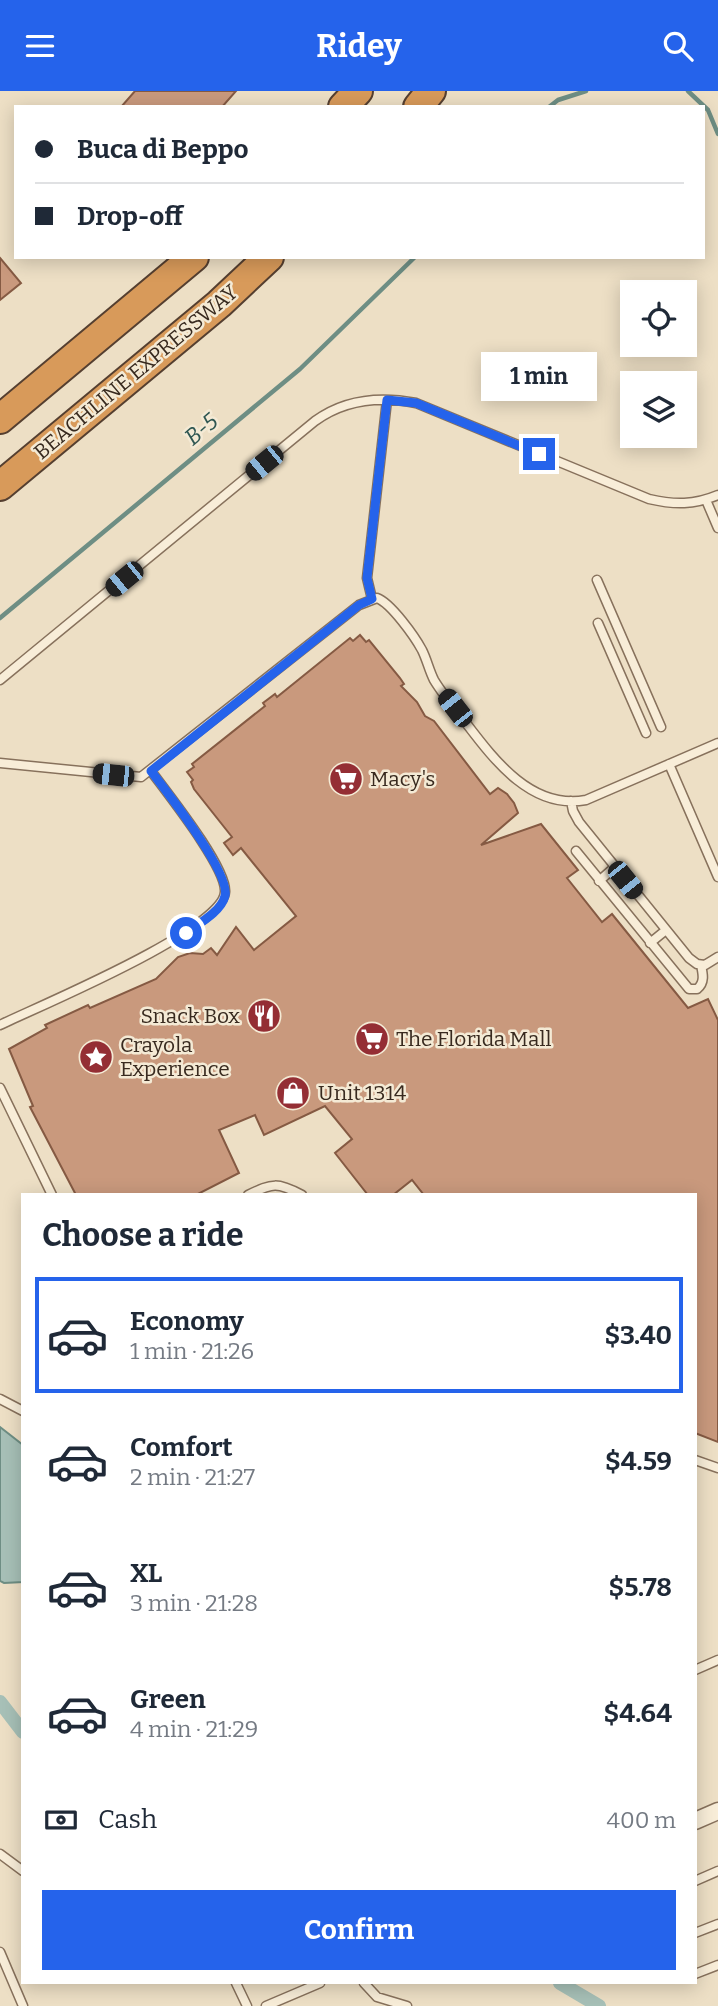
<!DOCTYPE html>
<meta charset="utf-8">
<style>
body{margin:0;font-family:Bitter,serif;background:#f2f2f3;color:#1f2937;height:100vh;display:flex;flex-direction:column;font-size:26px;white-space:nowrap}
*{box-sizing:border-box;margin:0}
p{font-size:23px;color:#747a83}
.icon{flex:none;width:38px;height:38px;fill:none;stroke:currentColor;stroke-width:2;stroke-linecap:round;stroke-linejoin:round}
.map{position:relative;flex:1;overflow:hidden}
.details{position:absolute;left:21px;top:1102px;width:676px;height:791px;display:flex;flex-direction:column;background:#fff;border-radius:0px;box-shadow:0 4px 18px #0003}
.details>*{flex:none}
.banner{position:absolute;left:14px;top:14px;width:691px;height:154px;border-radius:0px;box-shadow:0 4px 18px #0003;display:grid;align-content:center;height:154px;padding:0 21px;background:#fff}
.controls{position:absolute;left:620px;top:189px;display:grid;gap:14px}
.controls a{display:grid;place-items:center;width:77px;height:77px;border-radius:0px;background:#fff;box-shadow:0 4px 18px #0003;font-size:35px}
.end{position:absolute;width:32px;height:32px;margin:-16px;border:9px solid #2563eb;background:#fff;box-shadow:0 0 0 4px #fff}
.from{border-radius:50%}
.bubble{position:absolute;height:49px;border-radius:0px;background:#fff;box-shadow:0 4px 18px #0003;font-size:23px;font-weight:700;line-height:49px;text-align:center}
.car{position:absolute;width:21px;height:42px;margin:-21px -10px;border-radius:9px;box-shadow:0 0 5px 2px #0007;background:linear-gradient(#222 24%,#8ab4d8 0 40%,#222 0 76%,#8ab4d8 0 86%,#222 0)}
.banner b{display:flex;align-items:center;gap:24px;height:66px;font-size:26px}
.banner b+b{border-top:2px solid #e0e1e3}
.banner i{width:18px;height:18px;background:#1f2937}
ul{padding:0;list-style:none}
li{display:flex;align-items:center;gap:21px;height:116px;margin:0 14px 10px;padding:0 7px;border:4px solid transparent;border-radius:0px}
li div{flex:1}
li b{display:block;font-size:26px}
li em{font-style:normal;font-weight:700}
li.selected{border-color:#2563eb}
li>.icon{width:63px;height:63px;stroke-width:1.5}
h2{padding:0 21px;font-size:32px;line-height:84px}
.pay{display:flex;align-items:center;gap:18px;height:77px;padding:0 21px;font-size:26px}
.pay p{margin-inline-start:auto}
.primary-button{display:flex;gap:14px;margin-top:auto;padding:14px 21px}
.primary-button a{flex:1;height:80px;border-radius:0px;background:#2563eb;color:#fff;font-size:28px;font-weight:700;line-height:80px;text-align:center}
header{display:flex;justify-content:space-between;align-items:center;height:91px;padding:0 21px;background:#2563eb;color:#fff;font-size:32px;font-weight:700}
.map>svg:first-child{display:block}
</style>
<header><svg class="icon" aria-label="menu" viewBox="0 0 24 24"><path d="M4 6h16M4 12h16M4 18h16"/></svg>Ridey<svg class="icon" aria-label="search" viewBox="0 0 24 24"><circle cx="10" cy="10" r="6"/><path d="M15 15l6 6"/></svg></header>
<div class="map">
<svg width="718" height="1915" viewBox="0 0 718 1915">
<rect width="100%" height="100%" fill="#eddfc5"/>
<path fill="#a7c0b7" stroke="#6e8e84" stroke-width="2" d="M0 1336 23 1354V1491L4 1492 0 1490Z"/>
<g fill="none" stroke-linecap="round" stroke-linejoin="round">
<path stroke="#6e8e84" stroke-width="4.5" d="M688 0 708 19 718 43
M549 16 558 9 586 0
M0 527 300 278 415 166"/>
<path stroke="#a7c0b7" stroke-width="14" d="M0 1611 23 1641
M560 1892 599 1915"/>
</g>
<path fill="#c9997d" stroke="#855a43" stroke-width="2" d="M135 0H236L222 16H121Z
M0 167 21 192 0 209Z
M360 544 366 551 369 549 400 587 404 593 401 595 417 611 425 625 434 630 490 703 498 697 507 703 514 712 518 722 481 754 541 733 578 779 567 787 602 831 612 823 688 917 708 908 718 929V1351L695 1342V1104H424L412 1089 393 1104H368L335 1062 352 1048 325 1015 264 1044 255 1024 219 1039 239 1082 196 1104H76L30 1016 33 1015 9 958 47 937 45 934 88 914 90 917 156 888 178 866 190 862 203 863 211 857 217 864 236 836 254 859 296 825 241 757 233 764 224 752 232 746 194 698 191 691 193 689 187 681 194 676 192 673 265 615 263 612 275 603 277 606 350 547 353 550Z"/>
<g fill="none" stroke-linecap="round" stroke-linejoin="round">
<g stroke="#87715c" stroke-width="11">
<path id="service" d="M706 409 718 437
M597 489 661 636
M372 508 367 487 387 309
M598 532 646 642
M0 589 315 330C345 308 380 305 416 312L649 408C675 414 694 414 718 404
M0 672 141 686 359 514 377 507C391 512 415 546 422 559 427 569 429 579 434 589 443 604 455 618 466 632 495 670 532 719 586 709L718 652
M669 673 718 786
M571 710 573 720 579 731 689 867 697 873 705 874 718 866
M576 760 689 898H697C705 892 703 883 701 874
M599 790 615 776
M650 852 666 839
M0 934C37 916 223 839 225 801 227 777 168 703 151 680
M0 997 52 1104
M248 1104C273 1092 277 1091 302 1104
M0 1308 23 1320
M695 1369 718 1377
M695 1579 718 1569
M0 1763 23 1780
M695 1790 718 1780
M695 1842 718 1833
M0 1861 23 1915
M695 1883 718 1874
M236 1892 247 1915
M364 1892 377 1906 407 1915
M266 1915 320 1892"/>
</g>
<g stroke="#87715c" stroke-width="19">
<path id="minor" d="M695 1730 718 1720"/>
</g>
<g stroke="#553f30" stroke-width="32">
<path id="motorway" d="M343 16 358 0
M418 16 431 0
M0 328 194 166
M0 395 219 213 269 166"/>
</g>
<use href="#service" stroke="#f8edd8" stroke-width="8"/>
<use href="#minor" stroke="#f8edd8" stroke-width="16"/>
<use href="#motorway" stroke="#d89a5a" stroke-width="28"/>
</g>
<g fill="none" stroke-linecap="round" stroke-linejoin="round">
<path stroke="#2563eb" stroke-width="9" d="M186 842C198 833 221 821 225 805 231 783 167 701 151 680L359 514 372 508 367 487 387 309 416 312 539 363"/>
</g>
<defs>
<g id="supermarket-disc" transform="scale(1.75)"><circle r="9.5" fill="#942e34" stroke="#f4ead5"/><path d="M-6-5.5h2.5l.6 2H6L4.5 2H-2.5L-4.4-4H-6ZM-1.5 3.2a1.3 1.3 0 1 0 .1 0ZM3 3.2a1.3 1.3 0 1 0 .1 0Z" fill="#fff"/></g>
<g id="restaurant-disc" transform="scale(1.75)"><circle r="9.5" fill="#942e34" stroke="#f4ead5"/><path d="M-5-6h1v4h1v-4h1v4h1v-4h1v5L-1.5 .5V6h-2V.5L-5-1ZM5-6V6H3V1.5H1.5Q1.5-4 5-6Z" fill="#fff"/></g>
<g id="sight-disc" transform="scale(1.75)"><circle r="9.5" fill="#942e34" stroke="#f4ead5"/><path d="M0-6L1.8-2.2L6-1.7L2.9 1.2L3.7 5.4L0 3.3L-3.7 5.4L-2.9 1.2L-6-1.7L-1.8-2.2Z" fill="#fff"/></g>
<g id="shop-disc" transform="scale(1.75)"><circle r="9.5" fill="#942e34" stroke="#f4ead5"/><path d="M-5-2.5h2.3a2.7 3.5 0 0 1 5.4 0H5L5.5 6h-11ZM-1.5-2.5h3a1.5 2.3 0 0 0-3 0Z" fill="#fff"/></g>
</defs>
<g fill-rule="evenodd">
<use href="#supermarket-disc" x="346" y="688"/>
<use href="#restaurant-disc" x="264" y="925"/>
<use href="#supermarket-disc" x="372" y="948"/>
<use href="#sight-disc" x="96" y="966"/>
<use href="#shop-disc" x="293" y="1002"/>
</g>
<g text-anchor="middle" stroke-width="5" stroke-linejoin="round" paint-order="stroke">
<g font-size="21" fill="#382a1f" stroke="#f4ead5">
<text transform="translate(136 281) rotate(-40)" y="7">BEACHLINE EXPRESSWAY</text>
</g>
<g font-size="21" fill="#382a1f" stroke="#f4ead5" text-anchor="start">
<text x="370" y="695">Macy's</text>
<text x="240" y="932" text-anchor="end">Snack Box</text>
<text x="396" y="955">The Florida Mall</text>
<text x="120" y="961">Crayola<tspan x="120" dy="24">Experience</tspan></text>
<text x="318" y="1009">Unit 1314</text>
</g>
<g font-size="23" font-style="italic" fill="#2f5752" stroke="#f4ead5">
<text transform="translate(201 338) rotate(-40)" y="8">B-5</text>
</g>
</g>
</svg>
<div class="controls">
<a><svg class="icon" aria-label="locate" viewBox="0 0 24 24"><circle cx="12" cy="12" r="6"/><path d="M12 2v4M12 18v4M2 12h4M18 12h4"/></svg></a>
<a><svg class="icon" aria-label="layers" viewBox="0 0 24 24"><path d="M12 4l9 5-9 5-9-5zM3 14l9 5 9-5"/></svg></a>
</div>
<i class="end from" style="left:186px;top:842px"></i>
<i class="end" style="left:539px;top:363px"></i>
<div class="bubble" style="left:481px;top:261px;width:116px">1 min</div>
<i class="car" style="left:264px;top:372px;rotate:231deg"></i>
<i class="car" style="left:124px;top:488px;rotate:231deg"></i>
<i class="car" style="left:455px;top:617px;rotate:322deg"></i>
<i class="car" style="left:113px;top:684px;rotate:276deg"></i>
<i class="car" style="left:625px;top:789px;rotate:141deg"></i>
<div class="banner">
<b><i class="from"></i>Buca di Beppo</b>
<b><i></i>Drop-off</b>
</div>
<section class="details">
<h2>Choose a ride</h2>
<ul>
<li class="selected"><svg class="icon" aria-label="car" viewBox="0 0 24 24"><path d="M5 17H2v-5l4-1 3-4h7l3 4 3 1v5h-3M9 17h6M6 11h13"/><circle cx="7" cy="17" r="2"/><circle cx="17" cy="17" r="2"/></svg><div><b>Economy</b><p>1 min · 21:26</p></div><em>$3.40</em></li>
<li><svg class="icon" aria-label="car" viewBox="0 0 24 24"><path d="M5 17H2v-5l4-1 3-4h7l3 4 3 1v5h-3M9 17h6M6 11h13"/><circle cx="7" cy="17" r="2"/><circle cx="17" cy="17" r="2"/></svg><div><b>Comfort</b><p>2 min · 21:27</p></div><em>$4.59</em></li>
<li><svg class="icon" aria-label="car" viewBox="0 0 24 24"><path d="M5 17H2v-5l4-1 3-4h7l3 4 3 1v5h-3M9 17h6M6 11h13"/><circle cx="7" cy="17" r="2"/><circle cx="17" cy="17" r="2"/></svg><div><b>XL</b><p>3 min · 21:28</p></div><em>$5.78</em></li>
<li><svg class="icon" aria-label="car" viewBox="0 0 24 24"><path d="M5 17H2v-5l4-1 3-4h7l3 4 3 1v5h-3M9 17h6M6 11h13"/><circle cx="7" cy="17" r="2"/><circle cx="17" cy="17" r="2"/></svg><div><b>Green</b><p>4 min · 21:29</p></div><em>$4.64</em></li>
</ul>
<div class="pay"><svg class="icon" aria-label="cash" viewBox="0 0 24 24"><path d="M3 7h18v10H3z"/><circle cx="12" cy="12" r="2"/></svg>Cash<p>400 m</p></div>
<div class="primary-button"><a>Confirm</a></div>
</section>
</div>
